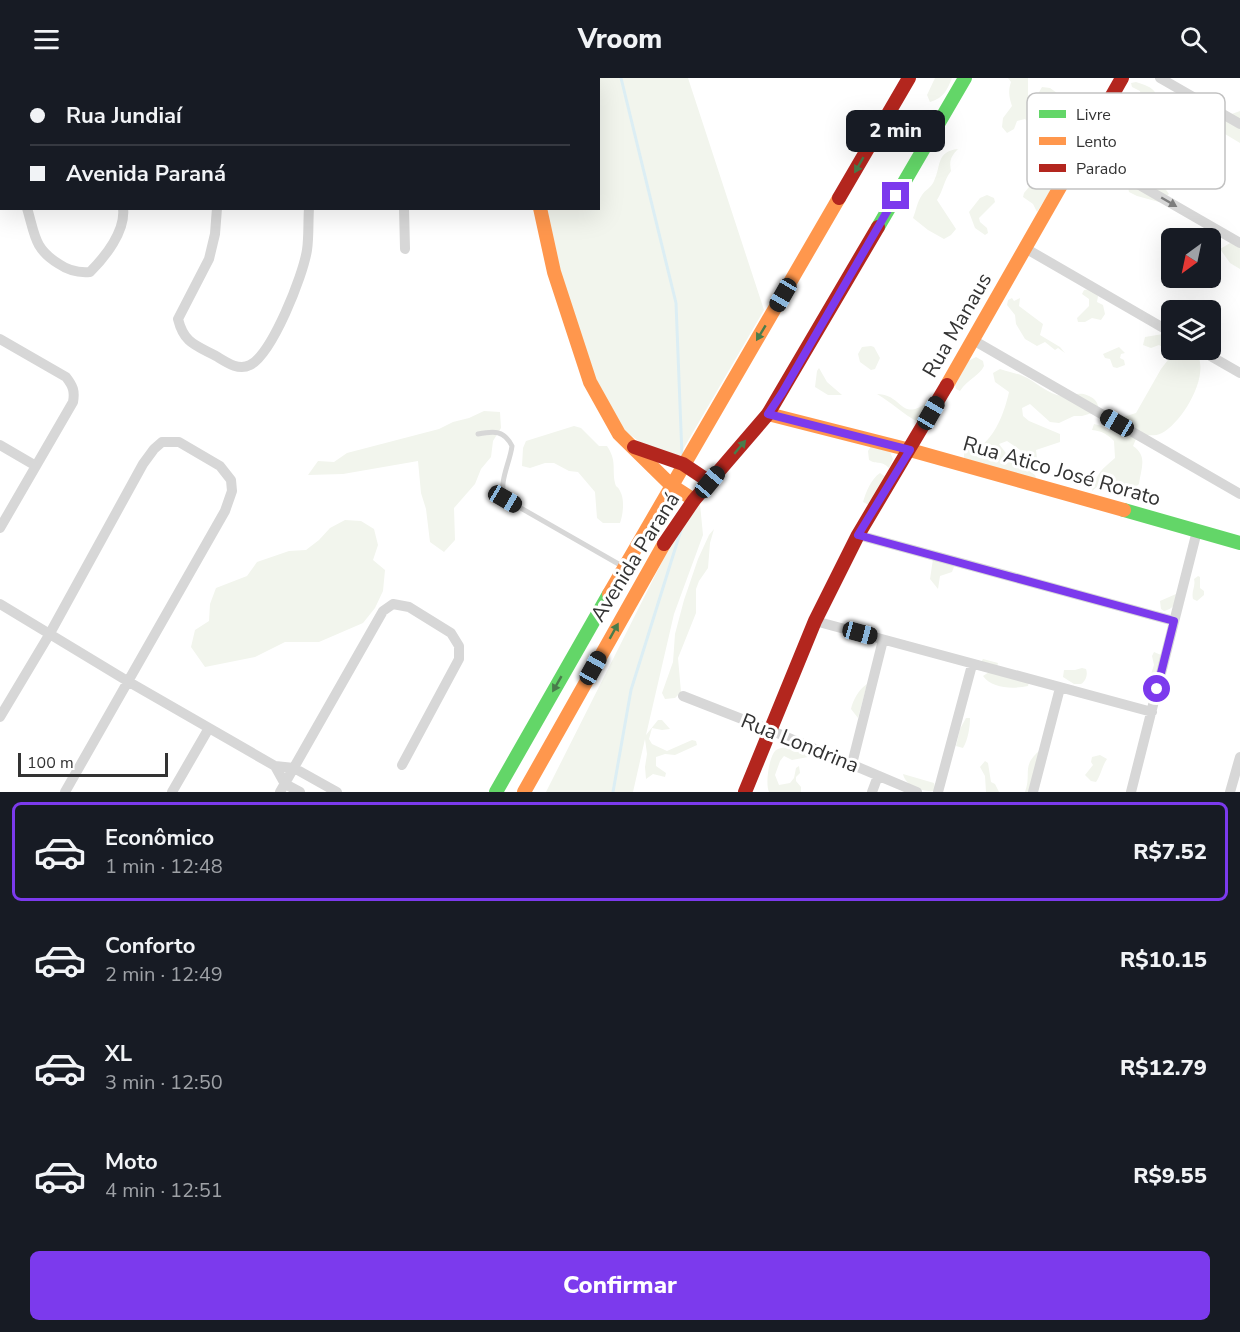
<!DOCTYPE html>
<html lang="pt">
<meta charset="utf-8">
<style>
body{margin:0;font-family:"Nunito Sans",sans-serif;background:#20242c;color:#f1f3f6;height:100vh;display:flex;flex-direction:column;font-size:22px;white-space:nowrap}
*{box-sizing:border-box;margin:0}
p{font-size:20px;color:#9ea1a6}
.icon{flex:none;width:33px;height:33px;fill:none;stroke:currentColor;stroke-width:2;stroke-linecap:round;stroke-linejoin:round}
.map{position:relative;height:714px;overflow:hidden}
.drawer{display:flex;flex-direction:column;background:#171b24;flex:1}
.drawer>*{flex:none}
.hud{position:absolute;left:0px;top:0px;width:600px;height:132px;box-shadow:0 6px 24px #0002;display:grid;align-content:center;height:132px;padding:0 30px;background:#171b24}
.needle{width:39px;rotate:213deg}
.buttons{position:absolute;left:1161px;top:150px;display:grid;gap:12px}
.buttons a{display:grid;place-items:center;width:60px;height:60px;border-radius:9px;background:#171b24;box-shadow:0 6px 24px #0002;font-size:30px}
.scale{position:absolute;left:18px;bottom:15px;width:150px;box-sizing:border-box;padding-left:6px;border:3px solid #333;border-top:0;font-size:16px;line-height:21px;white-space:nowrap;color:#333;-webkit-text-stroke:4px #fff;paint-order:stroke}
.end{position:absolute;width:27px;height:27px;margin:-14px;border:8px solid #7c3aed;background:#fff;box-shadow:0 0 0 3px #fff}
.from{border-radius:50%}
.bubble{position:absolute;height:42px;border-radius:9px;background:#171b24;box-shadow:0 6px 24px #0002;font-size:20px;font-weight:800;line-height:42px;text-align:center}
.car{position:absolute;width:18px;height:36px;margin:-18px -9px;border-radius:8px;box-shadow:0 0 4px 2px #0007;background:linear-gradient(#222 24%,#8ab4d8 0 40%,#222 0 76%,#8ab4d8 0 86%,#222 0)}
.hud b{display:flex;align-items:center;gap:21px;height:57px;font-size:22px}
.hud b+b{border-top:2px solid #363941}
.hud i{width:15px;height:15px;background:#f1f3f6}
ul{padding:10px 0 0;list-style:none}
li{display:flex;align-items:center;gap:18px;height:99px;margin:0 12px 9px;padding:0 18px;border:3px solid transparent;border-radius:9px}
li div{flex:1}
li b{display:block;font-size:22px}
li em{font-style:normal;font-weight:800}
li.active{border-color:#7c3aed}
li>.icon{width:54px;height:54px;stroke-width:1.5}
.cta{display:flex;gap:12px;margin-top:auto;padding:12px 30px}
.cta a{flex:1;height:69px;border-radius:9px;background:#7c3aed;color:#fff;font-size:24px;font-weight:800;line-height:69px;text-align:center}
header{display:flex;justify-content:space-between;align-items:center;height:78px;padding:0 30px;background:#171b24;font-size:27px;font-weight:800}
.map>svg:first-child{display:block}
</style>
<header><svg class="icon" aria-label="menu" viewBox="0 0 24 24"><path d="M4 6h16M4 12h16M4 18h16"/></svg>Vroom<svg class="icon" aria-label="search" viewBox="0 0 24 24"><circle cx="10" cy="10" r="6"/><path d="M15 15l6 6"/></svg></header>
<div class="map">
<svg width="1240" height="714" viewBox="0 0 1240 714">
<rect width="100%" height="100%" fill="#fff"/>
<path fill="#f2f5ed" d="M512 0H688L764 232 678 380 644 367 621 350 592 296 535 131 598 130V2Z
M935 0H952C947 12 944 20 930 24L927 17Z
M1008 0H1028V18L1034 23 1042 9 1050 10 1057 15 1056 23 1049 27 1048 35 1052 43C1042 52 1034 50 1025 41L1017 43 1014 51 1007 55 1002 49 1003 40 1012 28C1009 19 1008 13 1011 4Z
M1136 4C1144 7 1152 8 1156 16L1149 26 1145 27 1142 24 1140 13 1132 9 1131 5Z
M1205 27 1229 37 1240 33V65L1205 44 1190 33 1197 28Z
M1167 36 1175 38C1187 59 1172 84 1159 102L1169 116 1159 124 1137 118 1129 114C1124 93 1130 95 1140 79 1143 75 1143 70 1146 65 1150 56 1156 49 1160 39Z
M958 71C951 78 949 83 951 93 944 102 943 113 937 122L956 151 951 157 944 161 928 152 913 140C916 133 917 124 922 117 925 112 932 109 934 103 941 89 936 73 958 71Z
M1051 98 1058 100 1037 134 1033 126 1023 119 1024 115 1029 109 1045 105 1047 99Z
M987 117 994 120 995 124 979 140 980 144 987 150 988 155 985 157 975 150 969 134 980 120Z
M1240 159V191L1230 185 1220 171Z
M1090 211 1098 218 1097 224 1103 227 1105 236 1101 242 1092 240 1085 244H1078L1077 240 1089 228V221L1082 216 1084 212Z
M1012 220 1014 223 1020 220 1019 228 1043 246 1040 257 1060 269 1065 275 1058 270 1055 272 1045 264 1037 268 1025 261 1016 246 1015 237 1007 227 1008 222Z
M1169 255 1171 256 1172 272H1194C1214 292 1183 344 1162 355 1152 360 1148 354 1136 361L1133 368C1148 378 1141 390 1139 406L1131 413 1123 414 1111 402 1102 401 1098 408 1092 413C1095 397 1103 390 1115 380L1114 363C1107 356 1102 353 1092 352L1094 346 1102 348 1108 353 1115 349 1120 340 1136 335 1161 291 1171 278 1166 271 1159 267 1151 270 1143 267 1145 259Z
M871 268 874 269 880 280 875 291 871 292 860 284 858 276 862 269Z
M1119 269 1125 275 1121 276 1120 280 1124 282 1125 287 1117 290 1113 289 1110 281 1105 280 1103 276Z
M976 279 983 283 984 288C980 297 968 301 960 313L956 311 955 307 968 283Z
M819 290 827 304 842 317H828L815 309 817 293Z
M1000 291C1008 294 1016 295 1023 298 1035 303 1044 313 1057 317 1069 321 1077 312 1089 318 1096 321 1098 325 1099 333L1082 338H1074L1059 345 1050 344 1030 326 1022 330 1023 338 1029 343 1060 356V364L1036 372 1037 380 1029 378 1007 363 999 366 1009 379 1035 397 1038 405 964 382V374C970 371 977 370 982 367 997 355 1005 332 1009 314L995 304 993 295Z
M877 316C902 316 901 344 926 325L929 328 918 344C903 336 891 324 877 316Z
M484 333 500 334 501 350 493 363 491 379 481 391 475 406 454 430 455 462 444 474 430 464 426 431 421 415 418 383 343 396 308 397 318 383 334 384 347 375 439 351 453 344 469 340Z
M574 348 581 350 599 368H607C617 383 612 390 615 405 616 410 618 408 620 413 625 421 623 437 620 445H603L597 440 595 414 578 394 569 393 554 385H545L530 390 522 388 523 370 526 363Z
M872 366 890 374 893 381 889 390C881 382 877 387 869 382L868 373Z
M880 395 886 399 871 428 863 424C866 414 871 401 880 395Z
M700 426 703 457 674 536 646 657 658 642H662L670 651 662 652 652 650 649 661 652 666 667 673 692 662 696 663 697 667 675 677 665 676 656 679V688L666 695 665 699 653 696 646 701 645 689 647 676 645 661 633 714H546L673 462Z
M345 442 361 443 374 451 378 467 373 482 385 492 383 513 375 530 363 545 319 564H285L255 579 205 589 191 569 195 552 209 543 210 526 216 510 247 498 257 484 289 473 306 472 319 462 330 450Z
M714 451 710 465 708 490 699 503 696 511V535L678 580 681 614 675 620 665 621 662 615 673 584 675 556 684 522 698 481 709 457Z
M933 481 955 486 952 494 940 498 938 511 930 501Z
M1198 498 1200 499V510L1204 513V517L1197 523 1193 521C1191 513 1196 508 1194 501Z
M1176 516C1175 526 1175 530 1164 533L1161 531 1160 523Z
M1154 574 1161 577 1149 624 1144 617 1154 587 1152 578Z
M983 581 998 585 997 589 1029 604 1028 608C1014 611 992 611 983 598L989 594 981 584Z
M1082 590 1086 591C1088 596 1086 603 1081 606H1074L1063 599 1064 592H1075Z
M867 606 858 640 851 631C853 622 859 611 867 606Z
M966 640H970C970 649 968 662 963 670L956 668 960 651Z
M795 668 807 675 808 679 792 682 784 678 780 683 775 697 779 707 790 705 794 700 796 690 799 688 800 695 796 699V703L801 709V714H769C765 706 769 678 776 672 781 669 789 669 795 668Z
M1039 673 1030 714H1025C1032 695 1021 689 1039 673Z
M1100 677 1107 681C1102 688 1101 697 1096 704L1091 703 1085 697 1093 687 1091 684 1092 679Z
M985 683 988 685 991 704 995 706 999 714H986L985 698 980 689Z
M903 696 934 705 935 709 934 713C923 714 906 709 903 696Z"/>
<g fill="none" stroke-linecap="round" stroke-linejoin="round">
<path stroke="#dceef4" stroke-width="3" d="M621 0 676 225 682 378
M613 714 631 612 681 452"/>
<path stroke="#d7d7d7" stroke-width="5" d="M478 356C494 353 504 352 512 368 510 385 498 404 505 421L622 488"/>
<path stroke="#d7d7d7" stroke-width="10" d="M87 0V2
M184 0V2
M280 0 281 2
M374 0V2
M1160 0 1240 46
M0 29 2 35
M1082 74 1240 165
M27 130C35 157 34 171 59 186 69 193 78 195 90 194 105 179 126 153 123 130
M217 130 215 156 209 181 178 241C184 265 195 267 216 278 226 284 238 293 250 287 272 276 303 198 307 172 309 159 308 144 309 130
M404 130 405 171
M1025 170 1172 255
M0 261 66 299C73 308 75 313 73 324L0 450
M973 262 1240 416
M1200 272 1240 295
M0 367 36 388
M858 457 1174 543
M0 526 129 604 275 688 294 690 337 714
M815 543 1152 634
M683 618 770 652 917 714
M0 639 49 557 143 386 154 371 162 364H179L220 388 231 402 232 413 225 433 65 714
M852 686 883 562
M275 688 285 706 300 714
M172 714 209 650
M280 714 383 533 393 526 409 529 451 555 459 568V581L402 687
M872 714 878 698
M938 714 972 587
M1033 714 1060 610
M1131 714 1197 453
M1230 714 1240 679"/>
<path stroke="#63d668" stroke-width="14" d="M878 149 965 0
M1124 432 1240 465
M496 714 609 516"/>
<path stroke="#ff974d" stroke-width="14" d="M506 0 507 2
M540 130 554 194 590 304 619 356 671 407 694 422
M947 307 1076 81
M768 336 910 372 1124 432
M609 516 839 120
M524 714 664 466"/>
<path stroke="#b3261e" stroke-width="14" d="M1076 81 1122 0
M839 120 909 0
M634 369 683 386 710 404
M664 466 694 422 768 336 878 149
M745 714 815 543 858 457 947 307"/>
</g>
<defs><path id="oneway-solid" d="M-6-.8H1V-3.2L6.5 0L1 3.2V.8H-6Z" transform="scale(1.5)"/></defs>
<g fill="#497c4b">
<use href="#oneway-solid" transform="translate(859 87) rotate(120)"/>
<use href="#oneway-solid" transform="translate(761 255) rotate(121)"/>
<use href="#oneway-solid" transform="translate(740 369) rotate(-50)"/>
<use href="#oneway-solid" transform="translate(614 553) rotate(-61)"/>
<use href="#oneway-solid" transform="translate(557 606) rotate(120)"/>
</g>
<use fill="#7d7d7d" href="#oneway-solid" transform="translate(1169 124) rotate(30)"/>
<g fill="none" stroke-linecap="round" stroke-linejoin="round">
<path stroke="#7c3aed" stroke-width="8" d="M896 118 782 315 768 336 910 372 858 457 1174 543 1157 611"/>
</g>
<g text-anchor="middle" stroke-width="6" stroke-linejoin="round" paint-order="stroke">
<g font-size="21" fill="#333" stroke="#fff">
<text transform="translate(957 247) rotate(-60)" y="7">Rua Manaus</text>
<text transform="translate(1062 393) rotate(16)" y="7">Rua Atico José Rorato</text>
<text transform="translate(635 479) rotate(-58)" y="7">Avenida Paraná</text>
<text transform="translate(800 665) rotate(22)" y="7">Rua Londrina</text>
</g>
</g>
<rect x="1027" y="15" width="198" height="96" rx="9" fill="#fff" stroke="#c2c2c2" stroke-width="1.5"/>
<rect x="1039" y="32" width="27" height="8" fill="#63d668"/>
<rect x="1039" y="59" width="27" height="8" fill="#ff974d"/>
<rect x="1039" y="86" width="27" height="8" fill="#b3261e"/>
<g font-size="16" fill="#333">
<text x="1076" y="42">Livre</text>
<text x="1076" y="69">Lento</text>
<text x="1076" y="96">Parado</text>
</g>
</svg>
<div class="buttons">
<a><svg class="needle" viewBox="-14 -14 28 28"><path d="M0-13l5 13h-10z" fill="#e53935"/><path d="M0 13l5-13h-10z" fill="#9ea1a6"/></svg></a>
<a><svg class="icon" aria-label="layers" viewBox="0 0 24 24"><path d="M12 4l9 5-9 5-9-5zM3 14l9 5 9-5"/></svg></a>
</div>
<div class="scale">100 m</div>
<i class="end from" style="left:1157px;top:611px"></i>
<i class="end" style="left:896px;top:118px"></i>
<div class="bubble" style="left:846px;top:32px;width:99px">2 min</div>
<i class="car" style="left:783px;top:217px;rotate:210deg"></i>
<i class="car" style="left:931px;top:335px;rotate:30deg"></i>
<i class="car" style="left:1117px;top:345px;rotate:300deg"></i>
<i class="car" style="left:710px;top:404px;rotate:40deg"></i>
<i class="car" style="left:505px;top:421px;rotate:120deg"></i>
<i class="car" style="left:860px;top:555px;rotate:105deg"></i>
<i class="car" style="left:593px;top:590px;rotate:29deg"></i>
<div class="hud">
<b><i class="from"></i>Rua Jundiaí</b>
<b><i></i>Avenida Paraná</b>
</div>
</div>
<section class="drawer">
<ul>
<li class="active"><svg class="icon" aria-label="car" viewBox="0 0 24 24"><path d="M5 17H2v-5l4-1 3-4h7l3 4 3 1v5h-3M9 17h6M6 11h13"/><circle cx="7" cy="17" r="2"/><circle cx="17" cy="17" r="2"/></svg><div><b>Econômico</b><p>1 min · 12:48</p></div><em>R$7.52</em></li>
<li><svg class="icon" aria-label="car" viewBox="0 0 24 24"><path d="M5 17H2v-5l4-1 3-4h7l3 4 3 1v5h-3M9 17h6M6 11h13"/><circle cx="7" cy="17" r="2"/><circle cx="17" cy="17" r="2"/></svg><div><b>Conforto</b><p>2 min · 12:49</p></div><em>R$10.15</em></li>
<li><svg class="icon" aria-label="car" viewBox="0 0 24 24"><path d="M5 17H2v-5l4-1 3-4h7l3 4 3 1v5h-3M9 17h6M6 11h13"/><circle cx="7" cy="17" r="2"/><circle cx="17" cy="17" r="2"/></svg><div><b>XL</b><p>3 min · 12:50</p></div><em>R$12.79</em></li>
<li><svg class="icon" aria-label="car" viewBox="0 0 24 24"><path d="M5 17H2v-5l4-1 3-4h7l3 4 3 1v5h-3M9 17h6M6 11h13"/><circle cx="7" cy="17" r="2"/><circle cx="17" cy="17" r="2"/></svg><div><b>Moto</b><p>4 min · 12:51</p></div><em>R$9.55</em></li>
</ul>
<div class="cta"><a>Confirmar</a></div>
</section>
